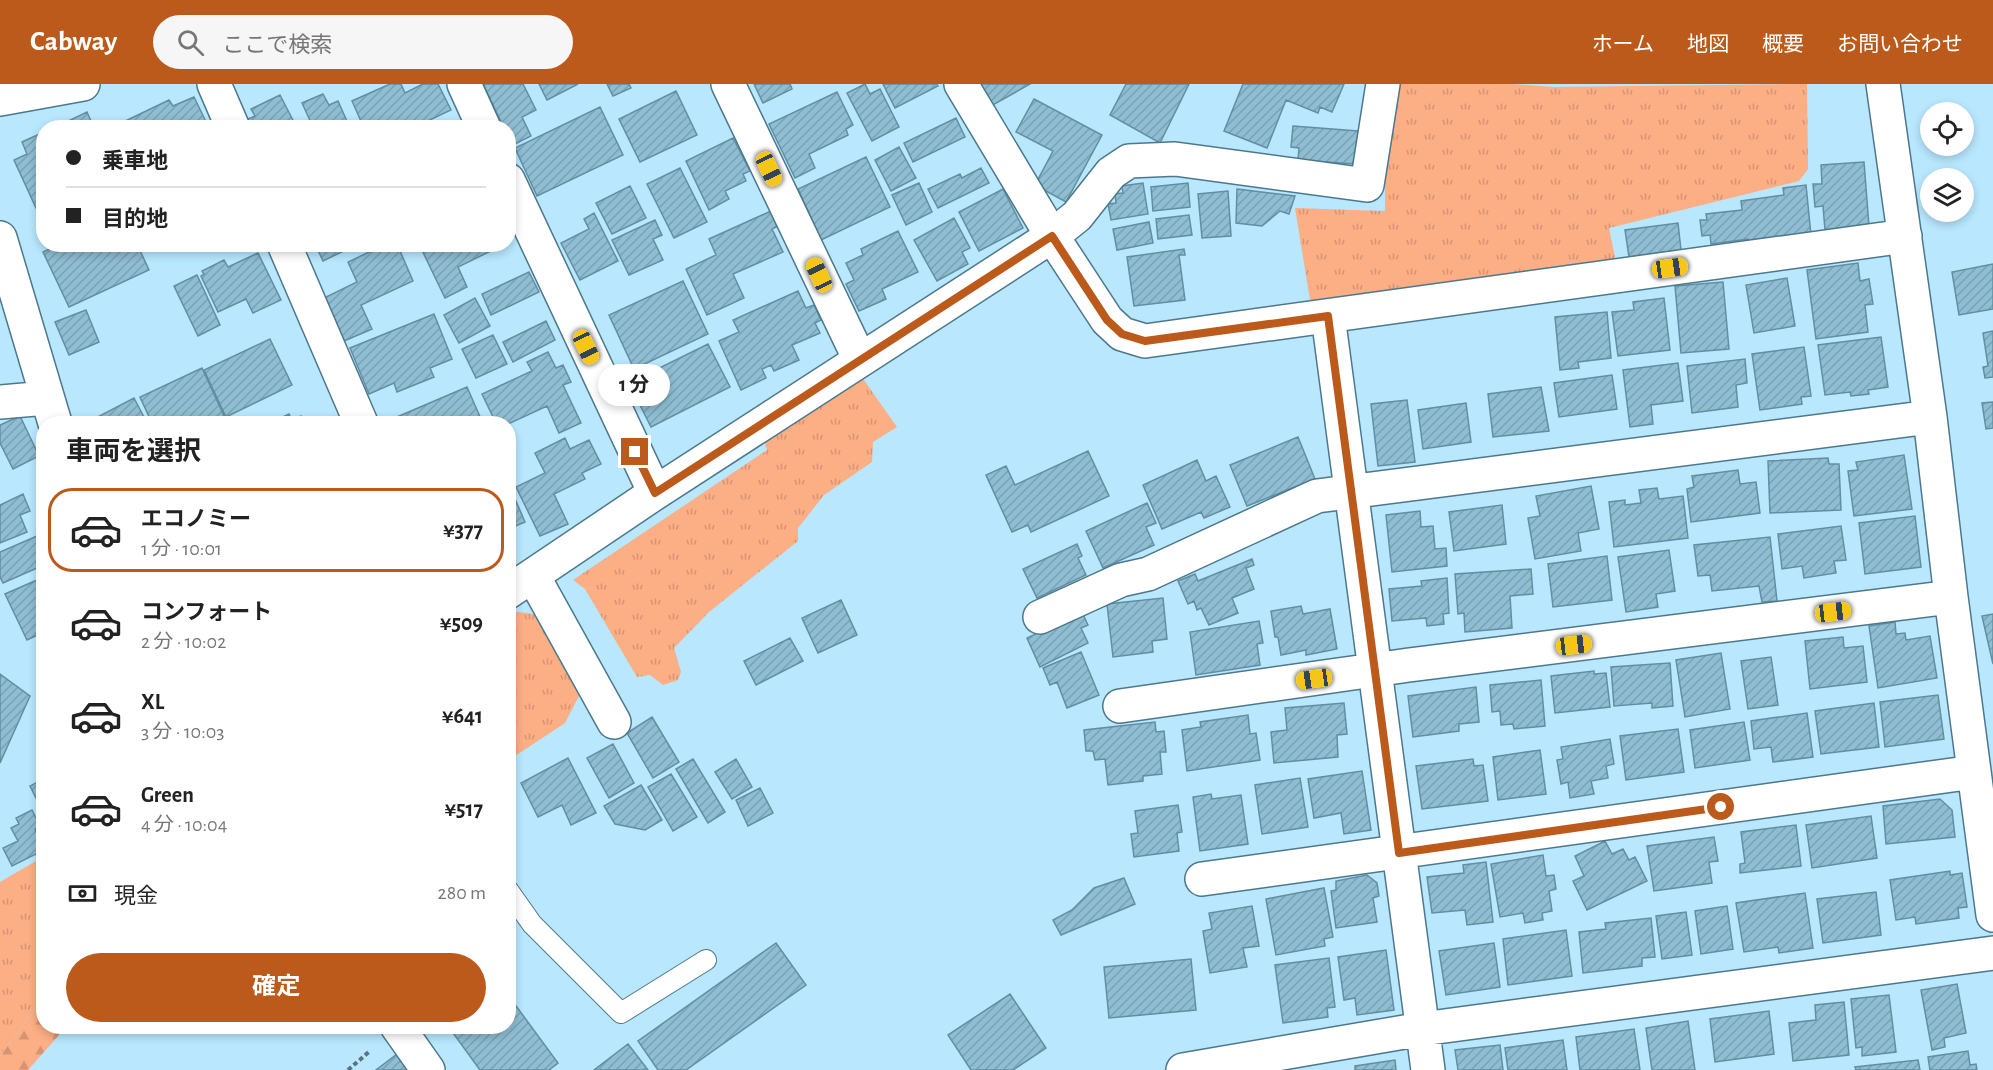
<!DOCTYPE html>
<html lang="ja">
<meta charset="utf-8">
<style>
body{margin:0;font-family:"Alegreya Sans","Noto Sans JP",sans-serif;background:#f6f6f6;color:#222;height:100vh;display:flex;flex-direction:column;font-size:22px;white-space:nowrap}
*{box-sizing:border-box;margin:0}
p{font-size:20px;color:#767676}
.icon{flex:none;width:33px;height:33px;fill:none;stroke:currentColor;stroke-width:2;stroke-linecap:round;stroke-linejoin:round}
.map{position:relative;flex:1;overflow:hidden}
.drawer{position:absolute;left:36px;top:332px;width:480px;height:618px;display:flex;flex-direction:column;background:#fff;border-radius:24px;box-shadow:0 3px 9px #0003}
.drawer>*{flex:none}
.top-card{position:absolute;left:36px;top:36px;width:480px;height:132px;border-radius:24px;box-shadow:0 3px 9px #0003;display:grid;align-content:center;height:132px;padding:0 30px;background:#fff}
.controls{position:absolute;left:1920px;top:18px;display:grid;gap:12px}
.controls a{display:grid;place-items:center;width:54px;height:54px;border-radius:50%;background:#fff;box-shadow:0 3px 9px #0003;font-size:30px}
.end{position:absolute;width:27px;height:27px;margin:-14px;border:8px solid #bc5a1c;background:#fff;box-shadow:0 0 0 3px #fff}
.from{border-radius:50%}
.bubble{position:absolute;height:42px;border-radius:21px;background:#fff;box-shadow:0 3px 9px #0003;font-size:20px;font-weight:700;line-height:42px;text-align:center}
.car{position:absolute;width:18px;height:36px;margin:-18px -9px;border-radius:8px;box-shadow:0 0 4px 2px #0007;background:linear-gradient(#f5c518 24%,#345 0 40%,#f5c518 0 76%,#345 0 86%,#f5c518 0)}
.top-card b{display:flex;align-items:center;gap:21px;height:57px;font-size:22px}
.top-card b+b{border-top:2px solid #e0e0e0}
.top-card i{width:15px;height:15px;background:#222}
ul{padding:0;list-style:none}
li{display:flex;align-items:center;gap:18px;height:84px;margin:0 12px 9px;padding:0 18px;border:3px solid transparent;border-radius:24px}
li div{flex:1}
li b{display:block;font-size:22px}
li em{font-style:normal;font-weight:700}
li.on{border-color:#bc5a1c}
li>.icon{width:54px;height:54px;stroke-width:1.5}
h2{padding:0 30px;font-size:27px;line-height:72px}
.pay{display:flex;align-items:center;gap:15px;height:66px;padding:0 30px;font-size:22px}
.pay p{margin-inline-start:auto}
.button{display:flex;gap:12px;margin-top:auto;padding:12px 30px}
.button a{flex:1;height:69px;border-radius:36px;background:#bc5a1c;color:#fff;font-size:24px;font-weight:700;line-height:69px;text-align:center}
header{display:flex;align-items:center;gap:36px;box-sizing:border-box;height:84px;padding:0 30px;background:#bc5a1c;color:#fff}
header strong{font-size:28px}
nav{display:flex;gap:33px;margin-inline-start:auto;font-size:21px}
.search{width:420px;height:54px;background:#f6f6f6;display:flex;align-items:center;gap:15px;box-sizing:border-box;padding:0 21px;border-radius:33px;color:#767676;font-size:22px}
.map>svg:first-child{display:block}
</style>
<header>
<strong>Cabway</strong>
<div class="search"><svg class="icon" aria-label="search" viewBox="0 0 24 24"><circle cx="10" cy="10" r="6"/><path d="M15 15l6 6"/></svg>ここで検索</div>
<nav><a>ホーム</a><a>地図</a><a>概要</a><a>お問い合わせ</a></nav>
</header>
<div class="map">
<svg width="1993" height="986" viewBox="0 0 1993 986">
<defs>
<pattern id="grass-tufts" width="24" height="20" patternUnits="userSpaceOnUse" patternTransform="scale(1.5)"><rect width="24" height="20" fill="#fcae85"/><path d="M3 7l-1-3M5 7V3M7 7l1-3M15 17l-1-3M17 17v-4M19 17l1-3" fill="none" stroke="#d69472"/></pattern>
<pattern id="forest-firs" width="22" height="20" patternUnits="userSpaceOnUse" patternTransform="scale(1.5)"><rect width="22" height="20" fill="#fcae85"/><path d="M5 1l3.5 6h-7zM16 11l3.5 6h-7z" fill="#d69472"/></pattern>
<pattern id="building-hatch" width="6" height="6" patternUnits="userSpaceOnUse" patternTransform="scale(1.5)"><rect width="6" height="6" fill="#8fbdd2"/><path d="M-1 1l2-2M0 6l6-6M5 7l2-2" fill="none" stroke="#7aa1b4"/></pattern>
</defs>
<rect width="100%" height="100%" fill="#b8e7fe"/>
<path fill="url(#grass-tufts)" d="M1393 0H1514L1554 3 1807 0 1808 85 1799 97 1609 144 1616 178 1311 222 1295 124 1385 127V57Z
M861 292 897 343 873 358 872 378 824 411 798 444V457L709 528 674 564 681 588 678 596 663 601 650 591 637 593 585 505 573 496 767 366 764 357Z
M510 527 534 530 580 610 565 639 509 676Z
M43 773V915L0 972V798Z"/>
<path fill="url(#forest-firs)" d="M43 915 44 942H67L28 986H0V972Z"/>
<path fill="url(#building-hatch)" stroke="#628ea2" stroke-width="1.5" d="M390 0H401L405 9 423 0H438L451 26 413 44H364L352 17Z
M483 0H523L536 26 522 33 531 52 513 61 508 52V44H504Z
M539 0H578L547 16Z
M607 0H629L631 4 613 12Z
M754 0H790L792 5 763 19Z
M865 0 870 10 880 5 899 43 872 57 847 9Z
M883 0H937L938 2 895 24Z
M979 0H1030L991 22Z
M1126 0H1189L1160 59 1110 31Z
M1243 0H1344L1332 28 1320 23 1318 29 1286 16 1267 64 1224 47Z
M676 7 697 51 640 78 619 35Z
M837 8 853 41 846 45 848 51 809 70 815 84 795 94 769 40Z
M323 10 329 21 338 17 350 44H305L312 41 302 19Z
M280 11 297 44H247L244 37 255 32 251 25Z
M194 13 209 44 115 42 169 16 173 22Z
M1034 15 1102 51 1066 118 1035 101 1053 67 1016 48Z
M600 23 623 71 537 112 515 64Z
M87 28 94 44H54Z
M956 34 965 53 913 78 904 59Z
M1293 42 1358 47 1355 80 1298 76 1299 64 1291 63Z
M44 48V120L36 124 14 76 27 70 22 58Z
M733 54 750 87 743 90 746 97 725 107 729 115 709 126 686 77Z
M899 63 916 94 891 107 875 76Z
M866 73 890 123 821 156 798 105Z
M1864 78 1869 142 1825 146 1823 122 1815 123 1813 100H1822L1821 81Z
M680 84 707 138 674 154 647 100Z
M981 84 989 99 938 124 928 105 960 90 962 94Z
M919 99 932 128 906 141 892 111Z
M1143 99 1148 130 1111 136 1108 120 1116 119 1115 110 1123 109 1122 102Z
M1188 99 1190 123 1153 127 1151 103Z
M1806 101 1811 151 1748 158V155L1711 160 1710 151 1702 152 1700 136H1707L1706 130 1742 126 1741 117 1784 111 1783 104Z
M630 102 646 134 612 150 596 119Z
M1003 105 1023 144 979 167 959 128Z
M1237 105 1295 112 1289 130 1280 127 1262 142 1236 139Z
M1228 107 1231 152 1202 154 1198 110Z
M771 127 778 142 772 145 783 168 733 190 744 214 707 231 686 185 716 171 709 155Z
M594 129 618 177 580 196 561 159 589 145 584 135Z
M1189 131 1192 151 1158 155 1156 135Z
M954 134 970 164 962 168 968 180 937 197 914 156Z
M655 136 662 151 653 155 663 176 629 191 612 156Z
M1149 138 1153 159 1117 166 1113 145Z
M1678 139 1681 166 1629 173 1625 146Z
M898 147 918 188 882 205 886 215 859 227 846 200 854 196 846 179 863 171 861 165Z
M59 160H137L149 186 69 223 43 168Z
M315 160H358L323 177Z
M386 160H397L413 197 361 221 372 245 344 257 324 214 357 198 348 178Z
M419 160H505L458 183 467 203 445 214Z
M1184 165 1185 171H1179L1185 216 1134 222 1127 173Z
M258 169 281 216 253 229 246 215 218 228 201 192 204 190 202 187 224 176 228 183Z
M1858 179 1860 197 1869 195 1873 220 1865 221 1868 248 1816 255 1807 186Z
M1993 180V225L1959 231 1952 188Z
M529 188 539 208 491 231 482 210Z
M197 191 220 241 198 252 174 202Z
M1787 194 1795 242 1754 249 1746 201Z
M683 197 708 250 634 285 609 231Z
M1723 198 1729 265 1681 269 1675 202Z
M798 207 806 224 814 221 821 236 815 239 820 249 792 261 799 276 774 287 771 281 762 285 766 294 741 306 719 257 739 248 733 236Z
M475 214 490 242 459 259 444 231Z
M1664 214 1670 266 1618 272 1612 228 1634 226 1633 218Z
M86 226 99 258 69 271 55 238Z
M1607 228 1611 274 1578 278 1579 284 1560 286 1555 233Z
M434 230 452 275 430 284 434 293 397 308 394 299 369 310 350 264Z
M546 237 555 256 513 278 503 258Z
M1993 247V293L1985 294 1983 283 1988 282 1983 249Z
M493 251 507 280 476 294 462 265Z
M1881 253 1888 303 1868 306 1869 310 1851 312 1850 308 1825 311 1818 261Z
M270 255 292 301 226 333 204 286Z
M708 260 730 303 651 343 632 305 643 300 639 294Z
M1804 263 1811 312 1801 313 1802 320 1760 326 1752 270Z
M548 268 556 284 563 281 571 298 563 301 581 339 559 349 547 322 508 340 496 339 482 310 532 287 527 278Z
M1745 275 1747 299 1736 301 1738 323 1692 329 1687 282Z
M1678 279 1683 317 1651 321 1653 340 1630 343 1623 286Z
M202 284 224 332 208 339H152L140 313Z
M1612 291 1617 325 1559 333 1554 299Z
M467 303 481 335 472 339H400L397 333Z
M1541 303 1549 347 1493 353 1488 310Z
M134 314 147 339H91L90 337Z
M1407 316 1415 378 1378 382 1371 320Z
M1993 318V344L1986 345 1982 319Z
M1466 319 1471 358 1423 365 1418 326Z
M289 330 292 336 301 332 304 339H270Z
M20 332 39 372 13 385 0 359V341Z
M1298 353 1315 395 1247 422 1230 381Z
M565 354 570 365 589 356 601 380 582 389 585 395 554 410 568 440 540 452 516 403 545 389 535 369Z
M1088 367 1109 412 1031 448 1028 441 1012 448 986 391 1006 382 1015 401Z
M1904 371 1912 425 1854 432 1848 387 1858 386 1856 378Z
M1828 374 1829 380H1839L1841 426 1770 429 1768 377Z
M1197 376 1206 397 1216 392 1230 423 1204 434 1201 428 1162 445 1143 401Z
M1738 386 1740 400 1756 398 1760 429 1691 438 1687 405 1694 403 1692 392Z
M509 401 525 438 508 445V401Z
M1591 402 1599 445 1578 449 1581 467 1535 475 1528 434 1540 432 1536 412Z
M1657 404 1659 415 1683 412 1688 454 1614 463 1609 418 1625 416V421L1641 419 1639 406Z
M23 410 30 427 20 431 27 448 0 459V421Z
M1147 419 1156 439 1146 443 1154 461 1103 484 1086 447Z
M1502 421 1506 460 1454 467 1449 428Z
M1420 427 1421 443 1433 442 1435 465 1446 464 1447 482 1392 488 1386 431Z
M1915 432 1921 483 1865 490 1859 439Z
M1841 442 1846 476 1834 477 1836 489 1804 494 1802 482 1782 485 1778 450Z
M44 449V464L41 465 44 471V481L3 499 0 493V468Z
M1770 453 1777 517 1762 518 1759 502 1712 507 1710 491 1698 492 1694 461Z
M1077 460 1082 472 1078 474 1086 491 1037 514 1023 485Z
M1669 466 1675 507 1656 510 1658 523 1626 528 1618 473Z
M1607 472 1612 516 1553 523 1548 480Z
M1252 475 1254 481 1246 484 1254 505 1232 514 1238 529 1209 541 1201 524 1197 526 1194 517 1188 520 1178 497 1195 490 1198 497Z
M1531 485 1533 510 1510 512 1512 544 1465 548 1464 529 1458 530 1455 490Z
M44 493V548L27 556 5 510Z
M1447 494 1449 529 1443 530 1444 540 1427 542 1426 534 1392 537 1389 505 1422 502 1421 497Z
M1163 514 1167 555 1152 557 1153 568 1113 573 1107 520Z
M841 516 857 551 818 569 802 534Z
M1301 522 1303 530 1330 525 1337 565 1306 571V566L1281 571 1278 553H1275L1271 527Z
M1082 528 1088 541 1081 544 1088 559 1040 583 1027 554Z
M1993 530V580L1982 532Z
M1259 537 1263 559 1257 560 1260 581 1196 591 1190 548Z
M1895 538 1896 550 1905 549 1906 556 1930 552 1937 594 1878 604 1869 542Z
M1843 553 1844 564 1863 562 1867 598 1810 605 1805 557Z
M790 554 803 577 756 601 744 577Z
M1081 568 1099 611 1067 624 1057 598 1050 601 1043 584Z
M1721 569 1730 625 1685 633 1676 576Z
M1771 573 1778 621 1748 625 1741 577Z
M1670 579 1673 622 1652 624V619L1614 622 1611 583Z
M1594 587V590L1606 589 1610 623 1555 629 1551 592Z
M0 590 30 612 0 679Z
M1541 596 1545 642 1514 645 1513 640 1501 641 1500 627 1492 628 1490 601Z
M1476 603 1479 638 1459 640V647L1413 653 1408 612Z
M1938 611 1944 655 1885 663 1880 618Z
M1344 619 1347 650 1337 651 1338 673 1274 679 1271 648 1287 646 1285 624Z
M1874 619 1879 663 1821 670 1815 627Z
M1807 629 1813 673 1773 678 1771 663 1754 665 1751 637Z
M1248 631 1250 650 1256 649 1260 676 1187 687 1182 646 1201 643 1200 638Z
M652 633 679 678 653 694 627 649Z
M1155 638 1156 648 1164 647 1166 668H1160L1162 690 1143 692V697L1108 701 1105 675 1095 676 1093 667H1086L1084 646Z
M1744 638 1750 676 1695 684 1690 646Z
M1678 645 1684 688 1626 696 1620 652Z
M1610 655 1614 680 1606 682 1608 694 1591 697 1594 710 1570 714 1568 698 1561 700 1557 676 1563 675 1561 663Z
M613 660 634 699 609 714 587 674Z
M1540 666 1546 710 1498 716 1493 673Z
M568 674 596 729 571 741 562 721 538 733 521 699Z
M693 675 725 728 708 739 676 685Z
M736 675 752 703 732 715 715 688Z
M1473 675 1474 682 1483 681 1488 717 1422 725 1416 682Z
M44 684V728H43L30 702 42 696 38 687Z
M1362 687 1371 746 1344 750 1341 729 1314 734 1308 695Z
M671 690 697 733 673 747 648 703Z
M1300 694 1308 743 1262 750 1255 701Z
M641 701 662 736 645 746 615 740 604 722Z
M760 704 773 729 748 742 736 716Z
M1211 710 1212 715 1241 711 1248 760 1200 767 1193 713Z
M1940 715 1952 726 1955 753 1886 760 1883 722Z
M1178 721 1182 748 1177 749 1179 767 1134 773 1131 750 1138 749 1135 727Z
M32 726 40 742 35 745 44 766 12 782 3 764 18 757 11 744 19 740 16 734Z
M1871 732 1877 774 1812 784 1806 741Z
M1796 741 1801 782 1740 789V780L1745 779 1741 748Z
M1714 753 1718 777 1709 778 1712 799 1654 807 1647 762Z
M1605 757 1612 770 1623 765 1629 776 1635 773 1647 797 1587 826 1573 797 1584 792 1575 772Z
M1543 771 1546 792 1554 791 1556 805 1549 807 1552 827 1542 829 1543 836 1525 839 1523 829 1500 833 1491 780Z
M1486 778 1493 838 1467 841 1465 826 1432 829 1427 793 1464 789 1463 781Z
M1950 787V791L1962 789 1967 823 1958 824 1959 834 1916 840 1915 833 1896 836 1890 796Z
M1367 791 1377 799 1379 812 1373 814 1377 838 1336 844 1331 807 1336 806V797Z
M1124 794 1135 820 1061 851 1053 836 1072 826 1094 804Z
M1324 804 1333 853 1324 855 1325 862 1276 871 1266 815Z
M1876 808 1881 851 1823 859 1817 815Z
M1805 809 1813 864 1779 869 1778 863 1744 868 1736 819Z
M1252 822 1259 862 1243 864 1247 883 1210 889 1203 847 1212 845 1209 829Z
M1727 822 1733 865 1701 870 1695 827Z
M1686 828 1692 871 1662 875 1656 832Z
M1651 834 1655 873 1642 874V882L1583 889 1579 848 1606 845 1605 839Z
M1566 846 1572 892 1508 901 1503 855Z
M776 859 806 901 686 986H658L638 957Z
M1494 859 1500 903 1446 911 1439 867Z
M1386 866 1394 926 1357 931 1355 914 1344 916 1338 873Z
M1329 874 1335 923 1327 924 1328 933 1283 939 1275 881Z
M1191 875 1196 926 1109 934 1104 883Z
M1957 900 1966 949 1944 954 1945 963 1932 966 1921 906Z
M1010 910 1046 964 1013 986H971L948 951Z
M508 911 558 979 549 986H480L448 942H508Z
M1889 911 1896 968 1862 972V963L1856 964 1851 915Z
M1844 918 1849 971 1793 977 1789 939 1816 936 1815 921Z
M1769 927 1774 970 1715 978 1710 935Z
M1688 937 1695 986H1652L1646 944Z
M1634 945 1640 986H1580L1576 953Z
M1563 956 1567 986H1508L1505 964Z
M628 960 648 986H594Z
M1500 961 1503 986H1458L1455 966Z
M401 967 415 986H376Z
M1968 967 1970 981 1976 980 1977 986H1930L1928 973Z
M1395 976 1396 986H1355V982Z
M1918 976 1920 986H1856L1855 983Z"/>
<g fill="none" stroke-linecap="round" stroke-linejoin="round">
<g stroke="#4c788c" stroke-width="22">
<path id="service" d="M508 806 532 840 621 929 706 876"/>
</g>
<g stroke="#4c788c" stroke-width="36">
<path id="minor" d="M214 0 233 44
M464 0 484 44
M728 0 860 276
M961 0 1052 152 1107 236 1122 250 1145 257 1905 152
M1883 0 1930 333 1951 513 1993 831
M0 15 83 0
M508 96 655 409
M0 154 55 339
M284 160 361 339
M1328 232 1428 986
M0 318 47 314
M533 492 614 638
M508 508 655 409 1052 152 1077 132 1111 89 1129 77 1175 75 1367 101 1383 0
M1040 533 1121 496 1148 490 1317 412 1930 333
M1120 622 1409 581 1951 513
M1202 795 1974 688
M397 942 428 986
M1183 986 1422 945 1993 869"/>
</g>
<path stroke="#577483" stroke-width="4" stroke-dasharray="4.5 3" stroke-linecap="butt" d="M348 986 370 967"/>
<use href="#service" stroke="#fff" stroke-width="20"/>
<use href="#minor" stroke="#fff" stroke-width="33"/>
</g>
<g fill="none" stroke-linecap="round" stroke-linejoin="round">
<path stroke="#bc5a1c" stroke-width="8" d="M635 368 655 409 1052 152 1107 236 1122 250 1145 257 1328 232 1399 769 1721 723"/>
</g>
</svg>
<div class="controls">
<a><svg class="icon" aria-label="locate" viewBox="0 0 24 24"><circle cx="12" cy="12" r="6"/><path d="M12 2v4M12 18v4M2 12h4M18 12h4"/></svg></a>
<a><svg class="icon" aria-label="layers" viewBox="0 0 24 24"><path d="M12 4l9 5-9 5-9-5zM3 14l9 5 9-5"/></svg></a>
</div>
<i class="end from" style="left:1721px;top:723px"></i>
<i class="end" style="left:635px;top:368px"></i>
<div class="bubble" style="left:598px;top:280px;width:72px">1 分</div>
<i class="car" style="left:769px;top:85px;rotate:155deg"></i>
<i class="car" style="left:1670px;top:184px;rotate:82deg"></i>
<i class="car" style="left:819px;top:191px;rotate:335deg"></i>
<i class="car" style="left:586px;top:263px;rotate:155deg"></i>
<i class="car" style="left:1833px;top:528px;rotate:83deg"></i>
<i class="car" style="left:1574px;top:561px;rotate:83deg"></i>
<i class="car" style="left:1314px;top:595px;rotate:262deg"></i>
<div class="top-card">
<b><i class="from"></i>乗車地</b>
<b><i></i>目的地</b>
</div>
<section class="drawer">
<h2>車両を選択</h2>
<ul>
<li class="on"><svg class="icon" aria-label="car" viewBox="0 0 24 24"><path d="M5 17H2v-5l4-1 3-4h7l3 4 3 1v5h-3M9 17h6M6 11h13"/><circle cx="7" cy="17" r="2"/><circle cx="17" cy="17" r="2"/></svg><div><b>エコノミー</b><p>1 分 · 10:01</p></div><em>¥377</em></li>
<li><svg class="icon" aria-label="car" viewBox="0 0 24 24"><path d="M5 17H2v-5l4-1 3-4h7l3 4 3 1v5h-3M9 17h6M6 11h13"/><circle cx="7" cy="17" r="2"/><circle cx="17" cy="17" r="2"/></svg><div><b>コンフォート</b><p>2 分 · 10:02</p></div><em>¥509</em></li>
<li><svg class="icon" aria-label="car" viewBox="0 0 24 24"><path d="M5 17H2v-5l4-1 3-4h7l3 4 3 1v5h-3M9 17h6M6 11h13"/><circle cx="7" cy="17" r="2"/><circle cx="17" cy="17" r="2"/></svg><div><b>XL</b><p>3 分 · 10:03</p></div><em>¥641</em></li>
<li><svg class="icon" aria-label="car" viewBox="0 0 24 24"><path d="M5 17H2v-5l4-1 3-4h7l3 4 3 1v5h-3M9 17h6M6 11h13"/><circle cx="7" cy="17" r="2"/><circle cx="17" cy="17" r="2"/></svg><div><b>Green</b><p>4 分 · 10:04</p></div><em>¥517</em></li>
</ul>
<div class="pay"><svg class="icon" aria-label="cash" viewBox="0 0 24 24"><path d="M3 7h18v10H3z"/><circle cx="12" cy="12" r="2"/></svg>現金<p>280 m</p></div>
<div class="button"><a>確定</a></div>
</section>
</div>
